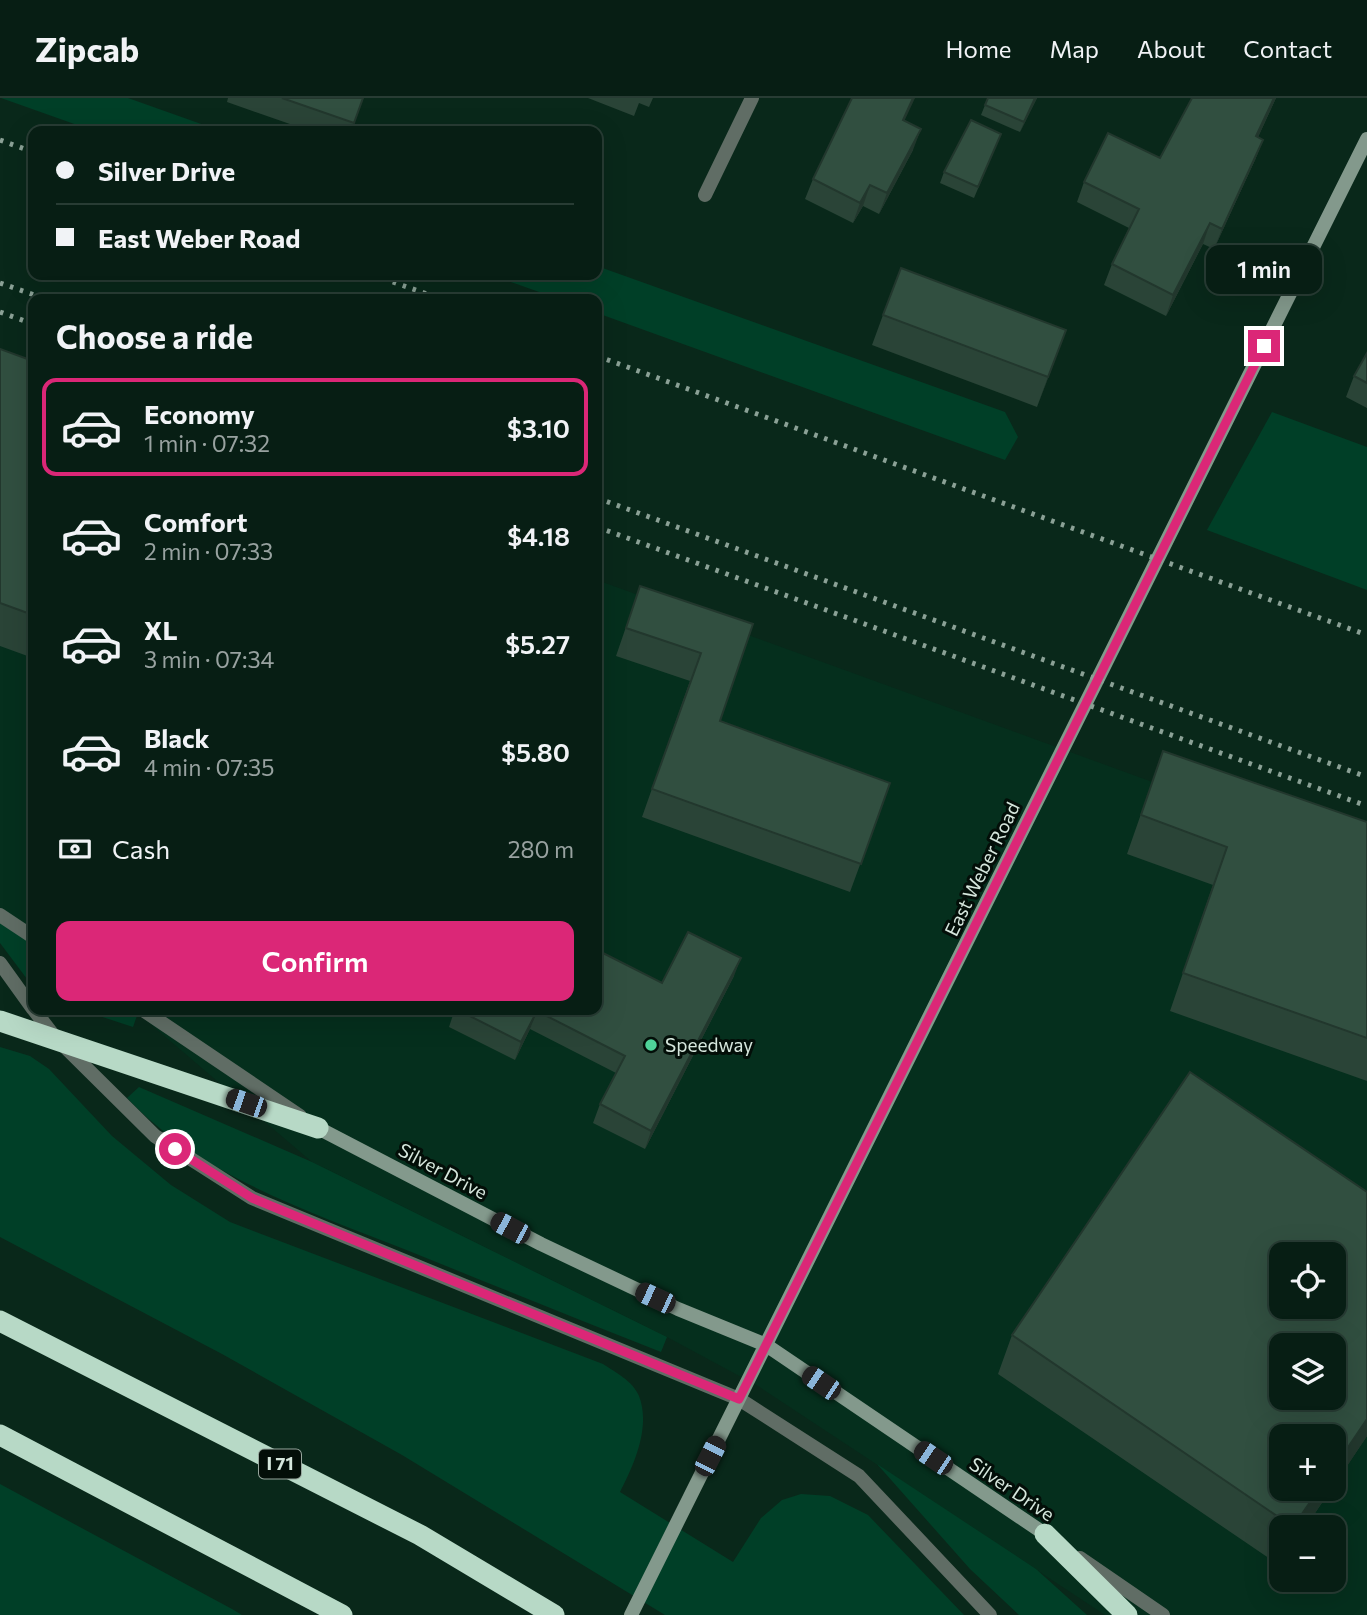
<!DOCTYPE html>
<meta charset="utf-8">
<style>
body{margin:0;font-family:Commissioner,sans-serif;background:#152b22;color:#f1f3f6;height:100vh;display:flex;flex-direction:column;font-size:26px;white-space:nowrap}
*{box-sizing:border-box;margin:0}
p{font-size:23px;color:#98a2a0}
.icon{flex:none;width:38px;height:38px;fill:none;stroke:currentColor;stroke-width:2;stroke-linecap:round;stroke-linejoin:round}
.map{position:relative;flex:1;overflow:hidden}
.side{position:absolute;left:28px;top:196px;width:574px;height:721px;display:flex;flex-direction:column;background:#071e14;border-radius:14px;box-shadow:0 7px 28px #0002,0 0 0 2px #283c34}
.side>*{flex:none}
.banner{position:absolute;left:28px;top:28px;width:574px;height:154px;border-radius:14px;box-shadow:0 7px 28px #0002,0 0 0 2px #283c34;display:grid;align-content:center;height:154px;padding:0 28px;background:#071e14}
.fabs{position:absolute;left:1269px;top:1144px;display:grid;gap:14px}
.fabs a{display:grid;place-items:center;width:77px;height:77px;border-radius:14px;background:#071e14;box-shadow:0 7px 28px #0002,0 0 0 2px #283c34;font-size:35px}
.end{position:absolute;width:32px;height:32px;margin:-16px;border:9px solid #db2777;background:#fff;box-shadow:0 0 0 4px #fff}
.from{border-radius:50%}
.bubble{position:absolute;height:49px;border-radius:14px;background:#071e14;box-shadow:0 7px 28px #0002,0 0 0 2px #283c34;font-size:23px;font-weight:600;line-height:49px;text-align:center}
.car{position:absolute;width:21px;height:42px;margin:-21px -10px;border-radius:9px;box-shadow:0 0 5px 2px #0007;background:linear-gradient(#222 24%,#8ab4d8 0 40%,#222 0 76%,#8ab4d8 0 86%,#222 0)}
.banner b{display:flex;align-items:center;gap:24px;height:66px;font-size:26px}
.banner b+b{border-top:2px solid #283c34}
.banner i{width:18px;height:18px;background:#f1f3f6}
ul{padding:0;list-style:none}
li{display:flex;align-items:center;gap:21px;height:98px;margin:0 14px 10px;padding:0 14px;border:4px solid transparent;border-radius:14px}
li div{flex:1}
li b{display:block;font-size:26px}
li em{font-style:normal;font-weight:600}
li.active{border-color:#db2777}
li>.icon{width:63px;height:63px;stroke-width:1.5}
h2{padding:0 28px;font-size:32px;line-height:84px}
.pay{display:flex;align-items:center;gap:18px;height:77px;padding:0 28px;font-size:26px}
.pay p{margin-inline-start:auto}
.primary-button{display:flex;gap:14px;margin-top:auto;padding:14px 28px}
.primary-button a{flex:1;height:80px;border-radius:14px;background:#db2777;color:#fff;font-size:28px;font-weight:600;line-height:80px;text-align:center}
header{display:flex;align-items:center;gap:42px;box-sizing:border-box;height:98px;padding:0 35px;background:#071e14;border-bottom:2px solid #283c34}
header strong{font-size:33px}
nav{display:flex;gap:38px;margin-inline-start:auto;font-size:24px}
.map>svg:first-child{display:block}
</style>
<header>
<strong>Zipcab</strong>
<nav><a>Home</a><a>Map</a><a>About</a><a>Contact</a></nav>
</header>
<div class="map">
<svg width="1367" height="1517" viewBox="0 0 1367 1517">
<rect width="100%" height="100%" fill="#09281a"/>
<path fill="#052f1d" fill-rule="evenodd" d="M0 264 33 277V836L0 811Z
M597 482 1367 762V1517H1105L758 1288 667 1239 312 1064 134 912H597ZM1281 1157H1334V1209H1281ZM1281 1248H1334V1300H1281ZM1281 1339H1334V1391H1281ZM1281 1430H1334V1482H1281Z"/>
<path fill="#003f27" d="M1 0H128L221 33H94Z
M597 168 1005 314 1018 339 1005 362 597 215V201H559L491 177H597Z
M1272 314 1367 349V492L1207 432Z
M0 811 33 836V889L0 845Z
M81 912H134L138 915 133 929Z
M0 949 30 958 49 971 112 1038 171 1087 230 1124 603 1266C615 1274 633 1283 639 1298 651 1329 634 1367 620 1394L733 1464 761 1420 782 1402 801 1396 830 1398 868 1417 964 1517H665L402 1357 222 1256 0 1139Z
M139 989 312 1064 667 1239 661 1254C577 1221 493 1187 409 1153 311 1114 202 1079 127 1000Z
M877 1366 1036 1471 1087 1517H1019L970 1471Z
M0 1386 232 1511 242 1517H0Z"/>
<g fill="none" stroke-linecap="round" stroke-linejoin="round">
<path stroke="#606d65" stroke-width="14" d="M705 97 752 0
M0 817 33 839
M0 865 33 911
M34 912 54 938 155 1038 252 1100 739 1301 859 1378 990 1517
M143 912 300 1018
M1080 1460 1163 1517"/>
<path stroke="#83998c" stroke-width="14" d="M318 1030 541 1146 678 1211 766 1247 1045 1436
M631 1517 1367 41"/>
<path stroke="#b7d9c6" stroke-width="21" d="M0 923 318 1030
M0 1223 420 1437 554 1517
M0 1337 342 1517
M1045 1436 1127 1517"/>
<path stroke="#8ba196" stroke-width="5" stroke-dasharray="3.5 7" stroke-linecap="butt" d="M0 42 33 54
M373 177 441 201
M0 185 46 201
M0 214 33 226
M597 258 1367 537
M597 400 1367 679
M597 429 1367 708"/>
</g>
<path fill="#2a4437" d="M228 0H363L351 33H310L227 4Z
M588 0H653L649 9 639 5 634 18Z
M1037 0 1020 34 981 17 985 7Z
M1192 0H1276L1258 39 1263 42 1255 62 1214 151 1203 146 1166 218 1104 187 1112 166 1129 130 1077 104 1084 84 1160 60Z
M904 23 913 52 879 116 863 108 853 125 805 101 813 81Z
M1001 36 974 100 940 85 944 74Z
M883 217 1066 232 1037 309 872 247Z
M0 251 33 263V560L0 548Z
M1367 255V310L1346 299 1354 278Z
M640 488 753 526 720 623 890 685 850 794 642 719 690 583 616 558Z
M1163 653 1367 724V983L1170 913 1213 787 1127 756Z
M734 878 645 1051 593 1025 600 1006 616 975 530 931 515 962 449 929 453 917 442 912H597L662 885Z
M1367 1094V1338L1305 1430H1281V1465L1279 1467 998 1276 1012 1237Z"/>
<path fill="#22372d" d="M913 0H915L895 43 903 22Z
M1035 0H1037L1020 34 1024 24Z
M1274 0H1276L1249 59 1256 38Z
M921 31 913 52 879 116 887 95Z
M1263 42 1255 62 1214 151 1222 131Z
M870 87 863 108 853 125 860 105Z
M1210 125 1203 146 1166 218 1173 197Z
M1066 232 1055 262 1037 309 1048 279Z
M741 860 734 878 645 1051 651 1033Z
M537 913 530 931 515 962 521 944Z
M1367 1321V1338L1334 1388V1370Z
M1319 1391H1331L1305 1430H1293Z"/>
<path fill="#314f40" stroke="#22372d" stroke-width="2" fill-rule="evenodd" d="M282 0H363L354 25Z
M852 0H913L903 22 921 31 887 95 870 87 860 105 813 81Z
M988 0H1035L1024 24 985 7Z
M1192 0H1274L1256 38 1263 42 1222 131 1210 125 1173 197 1112 166 1139 111 1084 84 1108 35 1160 60Z
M971 22 1001 36 978 89 944 74Z
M901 170 1066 232 1048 279 883 217Z
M0 251 33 263V517L0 505Z
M1367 255V285L1354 278Z
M640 488 753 526 720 623 890 685 861 766 652 691 701 555 626 530Z
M1163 653 1367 724V940L1183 875 1227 749 1141 717Z
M688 834 741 860 651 1033 600 1006 625 958 537 913 521 944 458 912H597V852L662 885Z
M1190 974 1367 1094V1321L1334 1370V1339H1281V1391H1319L1293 1429 1012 1237ZM1281 1157H1334V1209H1281ZM1281 1248H1334V1300H1281Z"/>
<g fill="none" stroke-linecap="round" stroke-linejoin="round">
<path stroke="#db2777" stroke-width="9" d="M175 1051 252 1100 739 1301 1264 248"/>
</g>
<circle fill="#4fd399" stroke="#030e08" stroke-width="2.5" cx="651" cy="947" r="7"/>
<g text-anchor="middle" stroke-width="6" stroke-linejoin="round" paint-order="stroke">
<rect fill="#030e08" stroke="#97a69d" stroke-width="2" x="259" y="1351.5" width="42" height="29" rx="5"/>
<g font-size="18" font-weight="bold" fill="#d6e7dd">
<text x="280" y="1372">I 71</text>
</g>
<g font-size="19" fill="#d6e7dd" stroke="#030e08">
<text transform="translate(982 771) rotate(-64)" y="7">East Weber Road</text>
<text transform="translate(443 1073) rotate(28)" y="7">Silver Drive</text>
<text transform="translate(1012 1391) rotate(34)" y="7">Silver Drive</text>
</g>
<g font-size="19" fill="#d6e7dd" stroke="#030e08" text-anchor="start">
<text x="665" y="954">Speedway</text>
</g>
</g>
</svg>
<div class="fabs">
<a><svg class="icon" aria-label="locate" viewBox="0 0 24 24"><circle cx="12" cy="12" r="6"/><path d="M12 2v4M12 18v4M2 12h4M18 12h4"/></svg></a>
<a><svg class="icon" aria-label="layers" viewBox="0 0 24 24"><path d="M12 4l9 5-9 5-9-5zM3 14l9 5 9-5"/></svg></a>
<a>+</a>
<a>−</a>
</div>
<i class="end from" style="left:175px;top:1051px"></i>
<i class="end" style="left:1264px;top:248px"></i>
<div class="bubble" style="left:1206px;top:147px;width:116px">1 min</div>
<i class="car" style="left:246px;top:1005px;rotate:289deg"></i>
<i class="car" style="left:510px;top:1130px;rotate:298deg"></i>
<i class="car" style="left:655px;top:1200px;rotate:295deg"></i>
<i class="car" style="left:821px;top:1285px;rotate:304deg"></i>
<i class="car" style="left:710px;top:1358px;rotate:27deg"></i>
<i class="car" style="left:933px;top:1360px;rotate:304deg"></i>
<div class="banner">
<b><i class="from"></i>Silver Drive</b>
<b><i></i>East Weber Road</b>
</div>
<section class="side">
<h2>Choose a ride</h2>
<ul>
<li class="active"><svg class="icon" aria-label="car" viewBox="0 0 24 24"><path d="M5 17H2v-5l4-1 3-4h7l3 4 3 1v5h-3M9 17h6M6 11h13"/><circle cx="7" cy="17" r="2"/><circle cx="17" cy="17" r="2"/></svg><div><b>Economy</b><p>1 min · 07:32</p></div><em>$3.10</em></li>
<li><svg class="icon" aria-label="car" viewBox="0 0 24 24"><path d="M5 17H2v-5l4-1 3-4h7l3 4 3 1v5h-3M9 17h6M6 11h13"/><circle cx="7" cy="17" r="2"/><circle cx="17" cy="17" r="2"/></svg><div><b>Comfort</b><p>2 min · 07:33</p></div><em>$4.18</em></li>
<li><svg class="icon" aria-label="car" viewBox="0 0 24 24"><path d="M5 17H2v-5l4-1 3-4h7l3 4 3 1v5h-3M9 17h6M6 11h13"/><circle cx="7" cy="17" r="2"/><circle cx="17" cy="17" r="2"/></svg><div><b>XL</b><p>3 min · 07:34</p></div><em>$5.27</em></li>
<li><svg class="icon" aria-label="car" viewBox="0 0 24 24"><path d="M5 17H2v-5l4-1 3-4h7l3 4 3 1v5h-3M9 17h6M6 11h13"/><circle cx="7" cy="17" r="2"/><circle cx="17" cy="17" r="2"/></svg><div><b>Black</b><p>4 min · 07:35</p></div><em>$5.80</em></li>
</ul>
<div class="pay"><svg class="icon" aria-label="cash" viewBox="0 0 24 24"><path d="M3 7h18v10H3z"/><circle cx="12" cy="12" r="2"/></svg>Cash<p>280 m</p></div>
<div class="primary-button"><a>Confirm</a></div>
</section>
</div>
